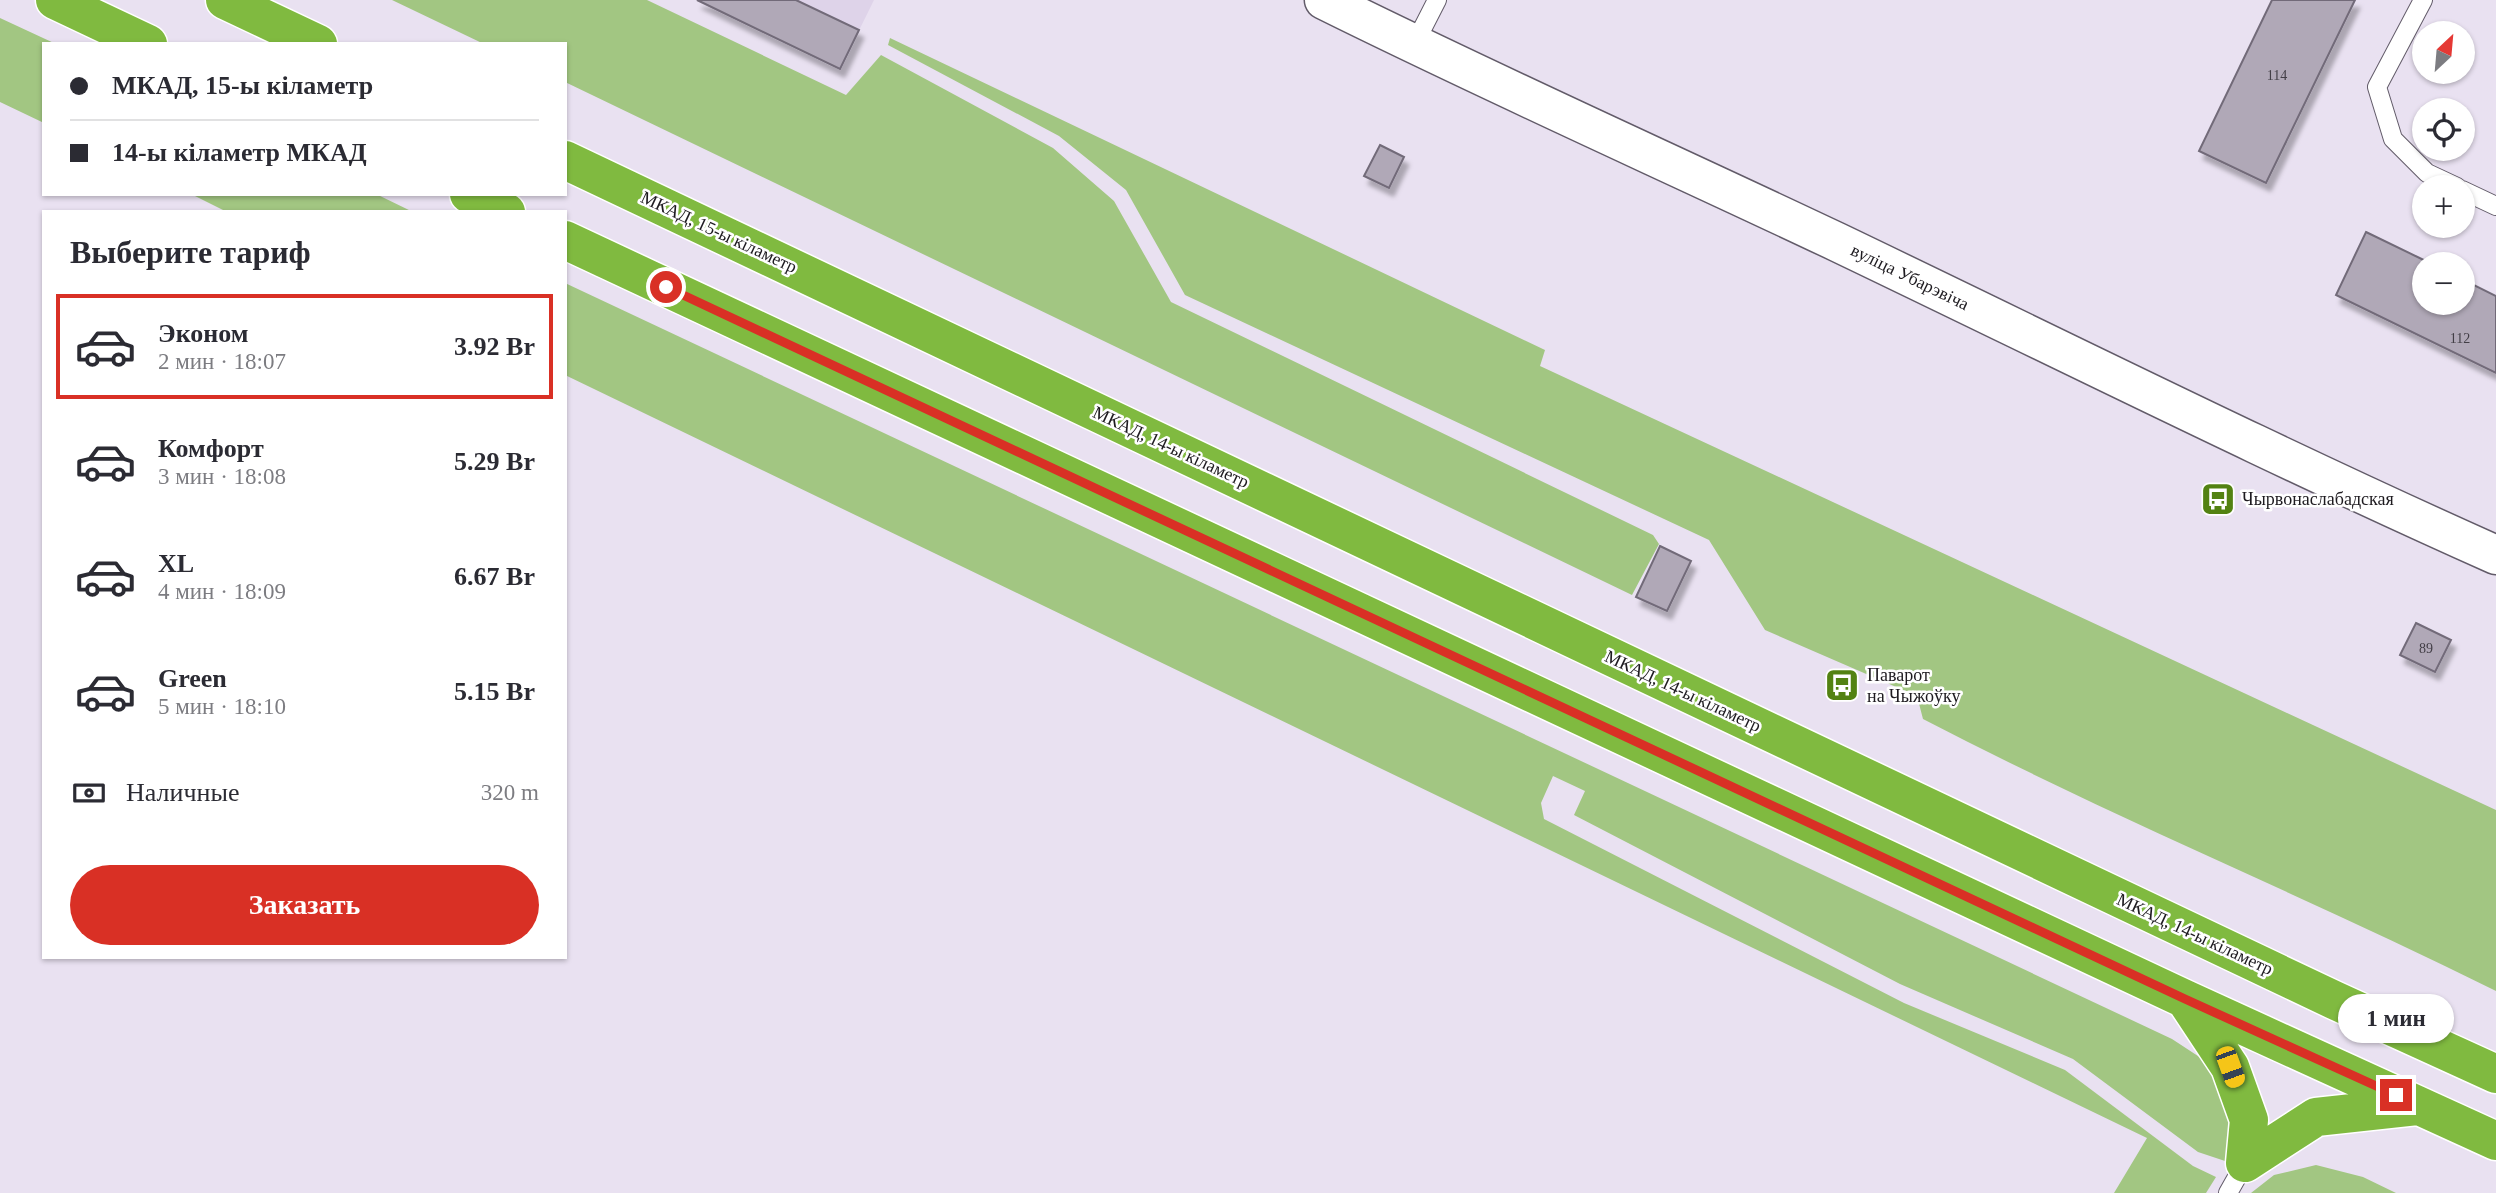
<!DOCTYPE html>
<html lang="ru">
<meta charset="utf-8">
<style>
body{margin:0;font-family:"Times New Roman",serif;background:#f7f7f7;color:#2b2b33;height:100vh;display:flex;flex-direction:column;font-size:26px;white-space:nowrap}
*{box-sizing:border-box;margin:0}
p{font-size:23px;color:#7c7c81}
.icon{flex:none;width:38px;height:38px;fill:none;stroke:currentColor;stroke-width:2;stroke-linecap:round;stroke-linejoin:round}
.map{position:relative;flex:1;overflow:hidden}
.sheet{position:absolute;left:42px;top:210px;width:525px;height:749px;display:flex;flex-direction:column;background:#fff;border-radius:0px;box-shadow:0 2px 5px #0004}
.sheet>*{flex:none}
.top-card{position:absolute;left:42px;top:42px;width:525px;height:154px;border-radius:0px;box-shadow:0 2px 5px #0004;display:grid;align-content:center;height:154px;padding:0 28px;background:#fff}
.needle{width:46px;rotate:26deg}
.tools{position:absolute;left:2412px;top:21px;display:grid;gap:14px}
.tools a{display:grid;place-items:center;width:63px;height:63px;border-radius:50%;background:#fff;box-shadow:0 2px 5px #0004;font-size:35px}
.end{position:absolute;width:32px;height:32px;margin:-16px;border:9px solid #d93025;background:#fff;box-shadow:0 0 0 4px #fff}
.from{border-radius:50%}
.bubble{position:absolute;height:49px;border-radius:24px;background:#fff;box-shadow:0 2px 5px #0004;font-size:23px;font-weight:800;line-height:49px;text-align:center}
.car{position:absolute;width:21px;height:42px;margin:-21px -10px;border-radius:9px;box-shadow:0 0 5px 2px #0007;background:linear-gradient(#f5c518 24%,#345 0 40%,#f5c518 0 76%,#345 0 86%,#f5c518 0)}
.top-card b{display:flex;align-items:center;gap:24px;height:66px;font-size:26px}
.top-card b+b{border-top:2px solid #e1e1e2}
.top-card i{width:18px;height:18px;background:#2b2b33}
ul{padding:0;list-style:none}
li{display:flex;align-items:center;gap:21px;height:105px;margin:0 14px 10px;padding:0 14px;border:4px solid transparent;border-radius:0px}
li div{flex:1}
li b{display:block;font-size:26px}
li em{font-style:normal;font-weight:800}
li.current{border-color:#d93025}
li>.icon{width:63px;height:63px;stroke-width:1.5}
h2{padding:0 28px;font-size:32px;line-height:84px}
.pay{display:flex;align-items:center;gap:18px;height:77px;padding:0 28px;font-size:26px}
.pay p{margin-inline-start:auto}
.action{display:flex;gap:14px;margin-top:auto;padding:14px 28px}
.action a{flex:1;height:80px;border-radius:42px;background:#d93025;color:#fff;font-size:28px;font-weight:800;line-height:80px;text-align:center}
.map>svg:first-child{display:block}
</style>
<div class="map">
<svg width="2496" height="1193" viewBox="0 0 2496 1193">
<defs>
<filter id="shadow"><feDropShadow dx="4.5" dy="8" stdDeviation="2" flood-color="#0004"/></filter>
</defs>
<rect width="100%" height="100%" fill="#e9e1f1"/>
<path fill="#ded3e9" d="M697 0H874L840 69Z"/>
<path fill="#a2c682" d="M392 0H647L846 95 881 55 1053 148 1114 201 1171 302 1653 535 1659 544 1632 595 565 82V44H484Z
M0 18 56 44H44V123L0 102Z
M890 38 1545 350 1540 366 2496 810V991C2307 897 2111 817 1923 719L1917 696 1765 630 1709 540 1185 295 1126 190 1059 136 888 45Z
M191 194H376L413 212H227Z
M565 283 2172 1039 2201 1058 2232 1100 2234 1134 2225 1161 2198 1152 2073 1059 1900 984 1574 815 1585 791 1553 776 1541 803 1544 819 1904 1003 2065 1070 2193 1166 2216 1177 2206 1193H2114L2147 1138 565 375Z
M2316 1165 2363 1177 2396 1193H2251L2274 1175Z"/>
<path fill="#b0a8b7" stroke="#726b79" stroke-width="2" filter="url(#shadow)" d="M697 0H796L859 30 840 69Z
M2272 0H2355L2266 183 2199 151Z
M1380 145 1404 157 1389 188 1364 176Z
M2366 232 2432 264H2424V303H2462V279L2496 296V373L2336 295Z
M1660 546 1691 561 1667 611 1636 597Z
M2416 623 2451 640 2435 672 2400 655Z"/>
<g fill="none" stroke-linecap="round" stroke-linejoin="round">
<g stroke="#625b69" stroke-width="20">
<path id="lane" d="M2423 0 2377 87 2393 139 2427 173 2457 187
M1414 45 1437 0
M2462 190 2496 206
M2228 1193 2245 1163"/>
</g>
<g stroke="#625b69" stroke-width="41">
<path id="secondary" d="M1324 0C1493 84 1666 161 1837 242 2056 347 2274 456 2496 555"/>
</g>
<g stroke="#fff" stroke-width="41">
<path id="highway" d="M55 0 148 44
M225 0 318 44
M565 160 2334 1000 2496 1074
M469 194 506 212
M565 240 2185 999 2496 1141
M2185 999 2230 1067 2249 1120 2245 1163
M2245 1163 2316 1117 2417 1106"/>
</g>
<use href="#lane" stroke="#fff" stroke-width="18"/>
<use href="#secondary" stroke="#fff" stroke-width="38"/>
<use href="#highway" stroke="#80ba40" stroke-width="38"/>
</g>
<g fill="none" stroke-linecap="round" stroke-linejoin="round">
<path stroke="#d93025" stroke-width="9" d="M666 287 2185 999 2396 1095"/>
</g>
<defs>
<g id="bus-square" transform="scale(1.75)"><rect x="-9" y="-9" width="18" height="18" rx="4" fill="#538212" stroke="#fff"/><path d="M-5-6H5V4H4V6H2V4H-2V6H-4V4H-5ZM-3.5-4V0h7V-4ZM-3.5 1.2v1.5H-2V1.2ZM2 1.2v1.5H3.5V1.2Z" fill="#fff"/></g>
</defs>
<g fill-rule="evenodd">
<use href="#bus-square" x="2218" y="499"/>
<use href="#bus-square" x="1842" y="685"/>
</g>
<g text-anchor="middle" stroke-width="5" stroke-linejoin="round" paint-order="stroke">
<g font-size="14" fill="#423e46">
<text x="2277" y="80">114</text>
<text x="2460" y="343">112</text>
<text x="2426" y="653">89</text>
</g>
<g font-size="18" fill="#1e1b20" stroke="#fff">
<text transform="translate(719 232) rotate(25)" y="6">МКАД, 15-ы кіламетр</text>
<text transform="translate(1910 277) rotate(26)" y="6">вуліца Убарэвіча</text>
<text transform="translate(1171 447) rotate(25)" y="6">МКАД, 14-ы кіламетр</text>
<text transform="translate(1683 691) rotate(25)" y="6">МКАД, 14-ы кіламетр</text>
<text transform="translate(2195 934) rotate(25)" y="6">МКАД, 14-ы кіламетр</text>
</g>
<g font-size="18" fill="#1e1b20" stroke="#fff" text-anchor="start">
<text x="2242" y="505">Чырвонаслабадская</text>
<text x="1867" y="681">Паварот<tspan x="1867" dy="21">на Чыжоўку</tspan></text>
</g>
</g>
</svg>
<div class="tools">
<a><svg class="needle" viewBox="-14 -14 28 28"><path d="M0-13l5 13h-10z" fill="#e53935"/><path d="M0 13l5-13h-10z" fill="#7c7c81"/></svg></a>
<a><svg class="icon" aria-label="locate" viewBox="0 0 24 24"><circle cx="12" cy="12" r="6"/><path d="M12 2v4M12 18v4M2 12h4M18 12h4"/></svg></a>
<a>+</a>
<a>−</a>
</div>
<i class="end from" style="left:666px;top:287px"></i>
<i class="end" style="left:2396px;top:1095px"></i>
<div class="bubble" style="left:2338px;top:994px;width:116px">1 мин</div>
<i class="car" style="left:2230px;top:1067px;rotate:160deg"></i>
<div class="top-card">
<b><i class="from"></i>МКАД, 15-ы кіламетр</b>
<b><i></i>14-ы кіламетр МКАД</b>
</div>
<section class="sheet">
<h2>Выберите тариф</h2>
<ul>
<li class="current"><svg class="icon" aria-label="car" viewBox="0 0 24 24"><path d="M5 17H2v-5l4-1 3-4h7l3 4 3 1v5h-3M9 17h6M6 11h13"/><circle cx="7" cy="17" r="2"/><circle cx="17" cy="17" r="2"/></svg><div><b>Эконом</b><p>2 мин · 18:07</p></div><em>3.92 Br</em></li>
<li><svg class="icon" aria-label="car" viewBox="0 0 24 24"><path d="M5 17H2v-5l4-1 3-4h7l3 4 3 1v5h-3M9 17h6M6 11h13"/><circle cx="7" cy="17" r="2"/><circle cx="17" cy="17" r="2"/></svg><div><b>Комфорт</b><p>3 мин · 18:08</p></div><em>5.29 Br</em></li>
<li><svg class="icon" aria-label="car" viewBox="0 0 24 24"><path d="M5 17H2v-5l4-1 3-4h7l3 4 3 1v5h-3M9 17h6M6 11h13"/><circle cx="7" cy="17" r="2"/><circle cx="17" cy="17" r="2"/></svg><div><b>XL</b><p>4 мин · 18:09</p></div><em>6.67 Br</em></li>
<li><svg class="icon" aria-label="car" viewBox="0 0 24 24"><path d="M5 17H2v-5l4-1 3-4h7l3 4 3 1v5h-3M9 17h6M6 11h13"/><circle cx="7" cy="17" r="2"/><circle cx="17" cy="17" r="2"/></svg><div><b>Green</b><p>5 мин · 18:10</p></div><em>5.15 Br</em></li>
</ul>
<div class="pay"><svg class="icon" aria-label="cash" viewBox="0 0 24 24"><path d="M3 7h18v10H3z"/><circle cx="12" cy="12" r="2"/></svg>Наличные<p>320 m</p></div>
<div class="action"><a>Заказать</a></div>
</section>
</div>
